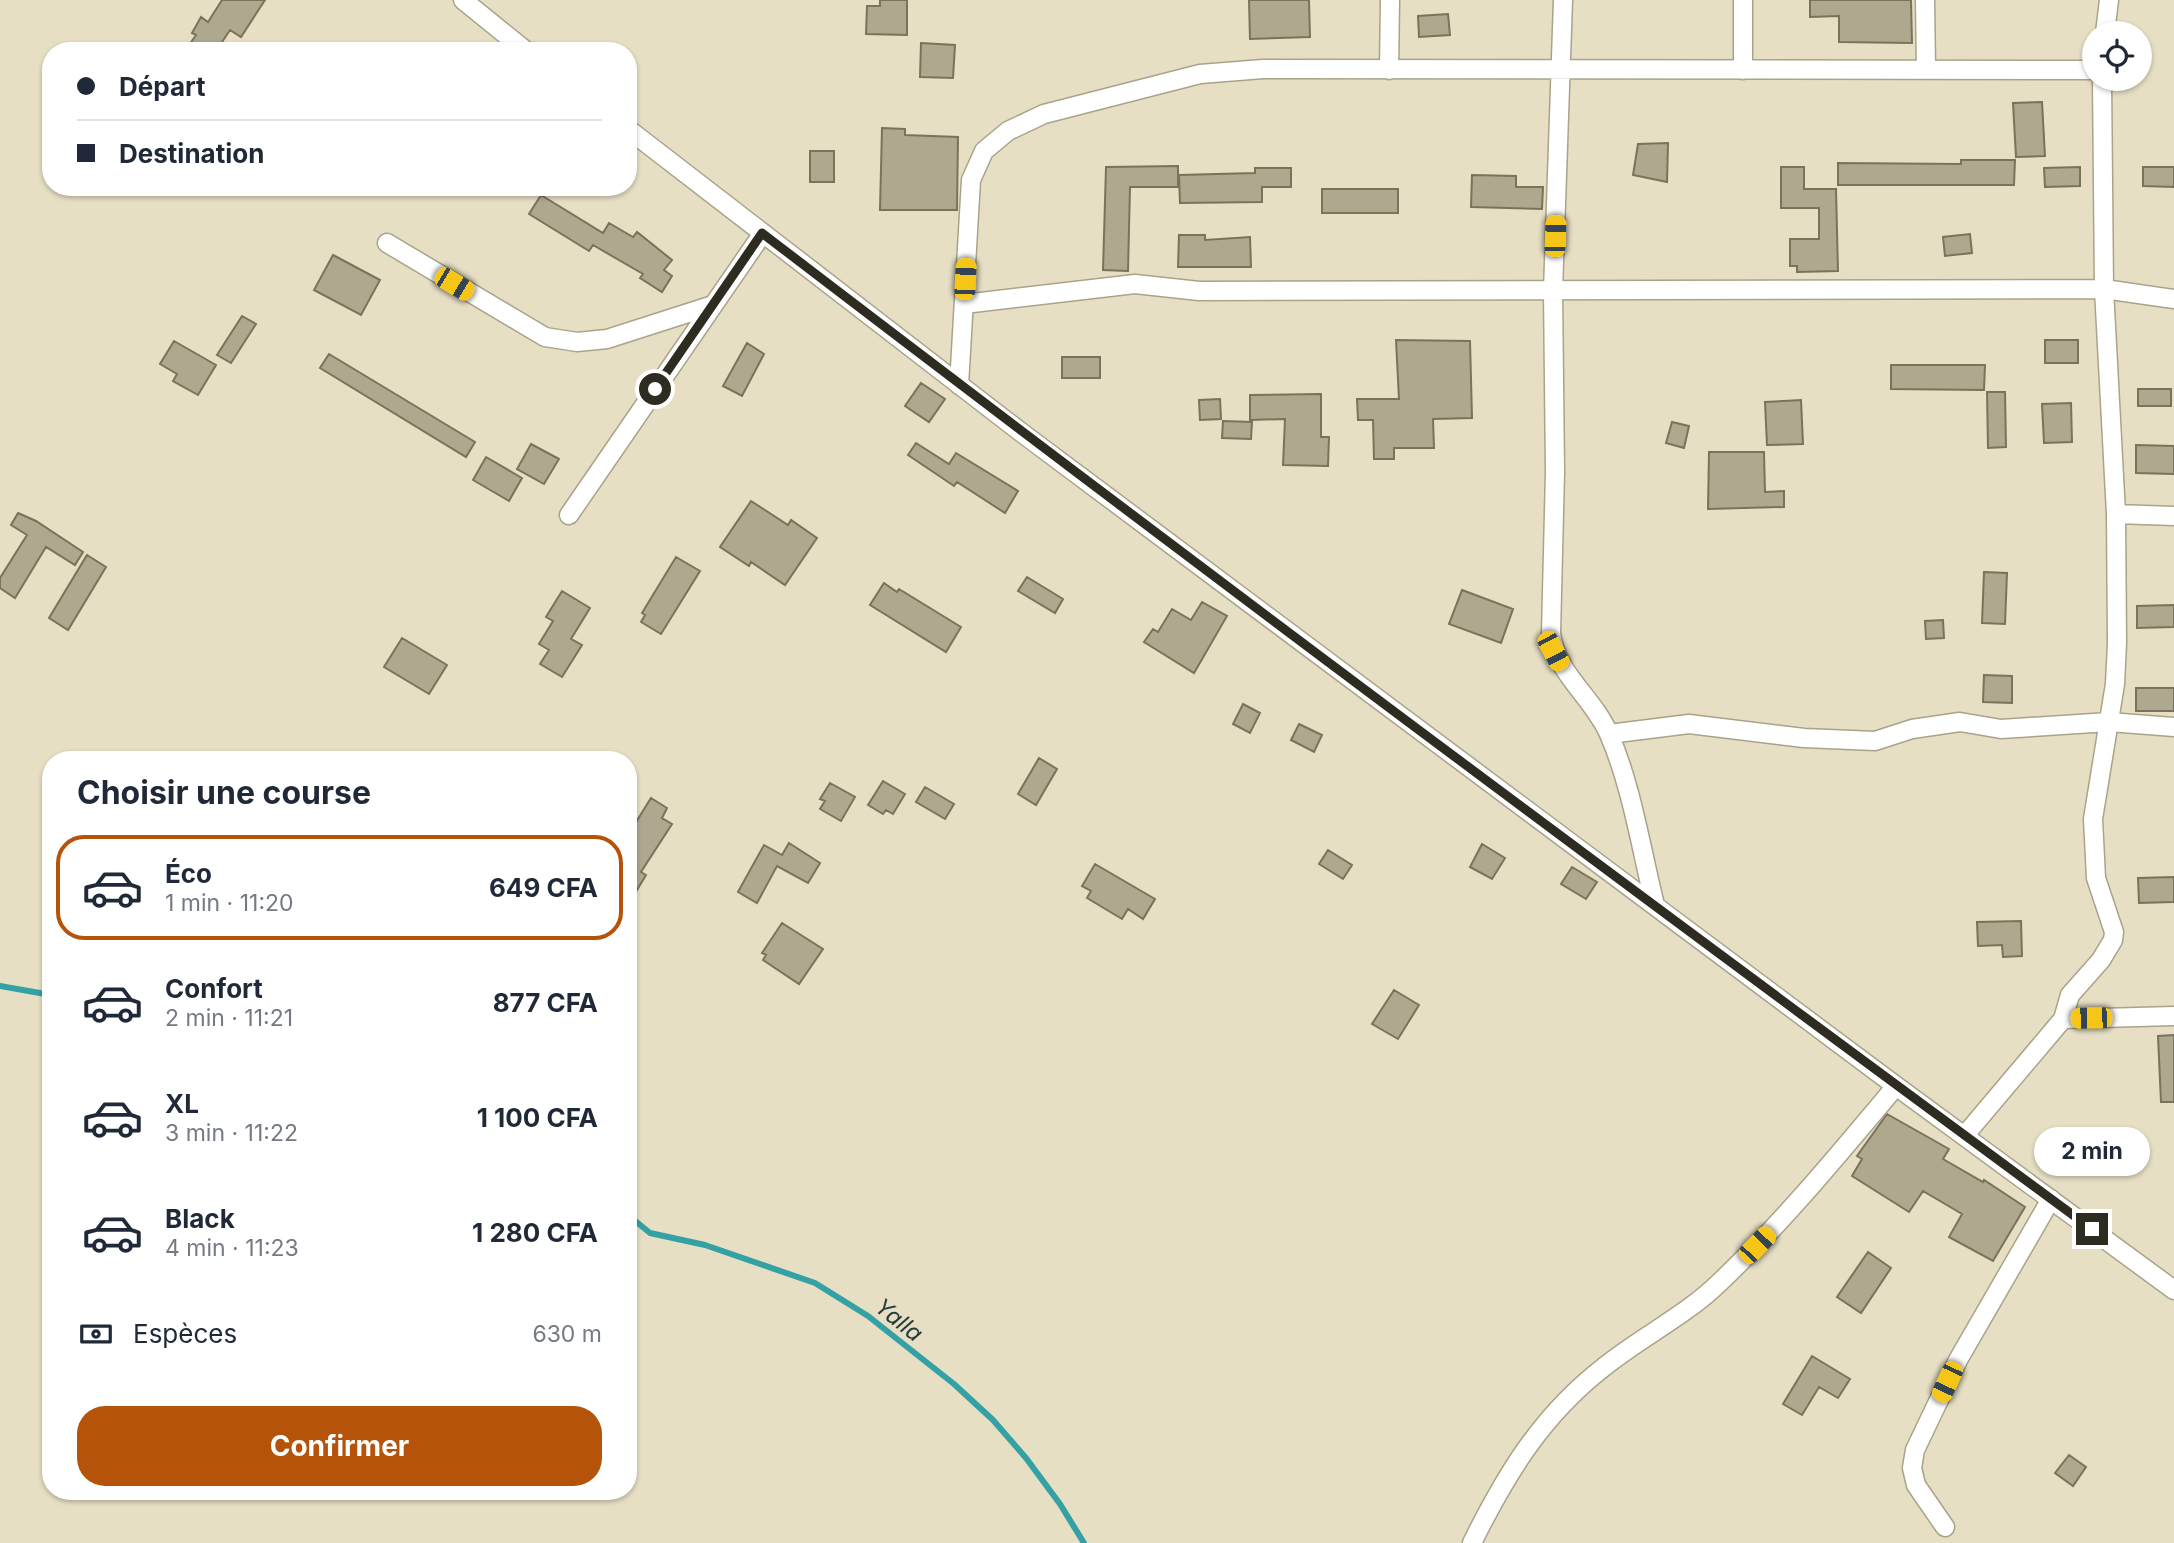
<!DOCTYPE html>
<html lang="fr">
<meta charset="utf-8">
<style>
body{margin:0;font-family:Inter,sans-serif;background:#f6f6f7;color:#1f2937;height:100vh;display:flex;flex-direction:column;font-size:26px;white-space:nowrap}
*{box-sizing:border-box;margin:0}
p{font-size:23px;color:#747a83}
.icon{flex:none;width:38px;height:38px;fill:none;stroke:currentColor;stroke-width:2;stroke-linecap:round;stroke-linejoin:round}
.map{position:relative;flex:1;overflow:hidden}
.side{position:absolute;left:42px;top:751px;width:595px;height:749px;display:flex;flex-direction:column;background:#fff;border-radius:28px;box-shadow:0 2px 5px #0004}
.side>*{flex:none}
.banner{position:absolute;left:42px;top:42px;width:595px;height:154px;border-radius:28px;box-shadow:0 2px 5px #0004;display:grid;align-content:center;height:154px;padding:0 35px;background:#fff}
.buttons{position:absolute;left:2082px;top:21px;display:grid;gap:14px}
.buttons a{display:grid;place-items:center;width:70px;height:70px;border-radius:50%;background:#fff;box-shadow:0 2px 5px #0004;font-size:35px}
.end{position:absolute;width:32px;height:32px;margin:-16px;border:9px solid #2e2b21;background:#fff;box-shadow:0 0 0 4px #fff}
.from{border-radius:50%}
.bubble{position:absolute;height:49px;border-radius:24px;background:#fff;box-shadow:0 2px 5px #0004;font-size:23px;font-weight:700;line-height:49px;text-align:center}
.car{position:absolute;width:21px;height:42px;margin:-21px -10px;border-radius:9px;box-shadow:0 0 5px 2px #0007;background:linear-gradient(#f5c518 24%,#345 0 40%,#f5c518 0 76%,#345 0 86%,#f5c518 0)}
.banner b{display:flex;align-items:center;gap:24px;height:66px;font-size:26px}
.banner b+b{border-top:2px solid #e0e1e3}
.banner i{width:18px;height:18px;background:#1f2937}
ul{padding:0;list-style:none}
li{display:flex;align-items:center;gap:21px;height:105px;margin:0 14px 10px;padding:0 21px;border:4px solid transparent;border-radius:28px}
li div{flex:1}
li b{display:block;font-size:26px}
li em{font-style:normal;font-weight:700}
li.current{border-color:#b45309}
li>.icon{width:63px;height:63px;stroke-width:1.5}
h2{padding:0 35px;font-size:32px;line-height:84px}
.pay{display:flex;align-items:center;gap:18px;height:77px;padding:0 35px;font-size:26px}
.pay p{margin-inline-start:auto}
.primary-button{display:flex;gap:14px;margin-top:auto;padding:14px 35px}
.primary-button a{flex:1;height:80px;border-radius:28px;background:#b45309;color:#fff;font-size:28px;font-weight:700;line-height:80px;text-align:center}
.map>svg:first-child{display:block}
</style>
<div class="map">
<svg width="2174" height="1543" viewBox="0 0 2174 1543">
<rect width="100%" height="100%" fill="#e6dfc4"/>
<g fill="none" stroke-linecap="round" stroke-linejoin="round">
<path stroke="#34a2a4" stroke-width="6" d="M0 986 51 995
M628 1215 650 1233 705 1245 815 1283 868 1316 954 1384 993 1420 1026 1458 1060 1504 1084 1543"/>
</g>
<path fill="#aea88e" stroke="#79735b" stroke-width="2" d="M222 0H265L241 37 230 30 216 51H185L196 35 192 33 201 17 208 22Z
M880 0H907V35L866 34 867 6H880Z
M1249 0H1309L1310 37 1250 39Z
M1810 0H1911L1912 43 1839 42V16L1810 17Z
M1448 14 1450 35 1419 37 1418 16Z
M921 43 955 45 953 78 920 77Z
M2042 102 2045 156 2016 157 2013 103Z
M882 128 905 129V135L958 137 957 210H880Z
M1668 143 1667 182 1633 175 1638 144Z
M810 151H834V182H810Z
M1961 160H2015L2014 185H1838V163L1961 164Z
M1178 166V187H1130L1128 271 1103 270 1106 167Z
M1781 167H1804V189H1836L1838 271 1797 272V266H1790V239H1819V208H1781Z
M2080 167V186L2045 187 2044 168Z
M2143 167H2174V187L2143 186Z
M1255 168H1291V187H1262V202L1180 203 1179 175 1255 173Z
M1472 175 1516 176V187H1543L1542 209 1471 207Z
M1322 189H1398V213H1322Z
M541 195 603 233 609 223 633 237 637 232 672 260 664 270 672 276 662 292 640 278 643 274 593 245 589 251 529 214Z
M1970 234 1972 253 1945 256 1943 237Z
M1179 235H1205V240L1250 237 1251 267H1178Z
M333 255 380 280 361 315 314 290Z
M242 316 256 324 231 363 217 355Z
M1396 340 1470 341 1472 418 1433 419 1434 448H1394V459H1374L1373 420H1358L1357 399H1399Z
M2045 340H2078V363H2045Z
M174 341 216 365 198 395 173 381 177 374 160 364Z
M747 343 764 354 742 396 723 386Z
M329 354 475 442 466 457 320 368Z
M1062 357H1100V378H1062Z
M1891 365H1985L1984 390 1891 389Z
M921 383 945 399 929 422 905 406Z
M2138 389H2171V406H2138Z
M1987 392H2005L2006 447 1988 448Z
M1321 394V437H1329L1328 466 1283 465 1285 419 1250 420V395Z
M1220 399 1221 419 1200 420 1199 400Z
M1801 400 1803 444 1767 445 1765 402Z
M2071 403 2072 442 2044 443 2042 404Z
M1223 421 1252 422 1251 439 1222 438Z
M1672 422 1689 426 1684 448 1666 443Z
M916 443 949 464 956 453 1018 491 1005 513 957 482 954 486 908 455Z
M531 444 559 459 544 484 517 469Z
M2136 445 2174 446V474L2136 473Z
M1709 452H1764L1765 492 1784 491V507L1708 509Z
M486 457 522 478 509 501 473 480Z
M751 501 788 525 791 520 817 538 785 585 751 562 749 566 720 547Z
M18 513 36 521 83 552 75 565 46 547 15 598 0 588V578L27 535 11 525Z
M87 555 106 567 68 630 49 618Z
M676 557 700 571 661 634 641 622 645 615 642 613Z
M1984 572 2007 573 2005 624 1982 623Z
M1027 577 1063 599 1055 613 1018 591Z
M884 583 897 592 899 589 961 627 946 652 870 605Z
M1462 590 1513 609 1501 643 1449 624Z
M562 591 590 608 571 639 582 645 562 677 540 664 549 650 539 644 553 621 546 617Z
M1202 602 1227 616 1194 673 1144 642 1153 629 1158 632 1172 609 1191 620Z
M2174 605V627L2137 628V606Z
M1943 620 1944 638 1926 639 1925 621Z
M402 638 447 665 429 694 384 667Z
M1984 675 2012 676V703L1983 702Z
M2136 688H2174V711H2136Z
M1243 704 1260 713 1250 733 1233 724Z
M1299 724 1322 735 1314 752 1291 740Z
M1039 758 1057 769 1036 805 1018 794Z
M883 781 905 794 893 814 886 810 883 814 868 805Z
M830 783 855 797 841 821 820 809 825 801 820 799Z
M925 787 954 804 945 819 916 802Z
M651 798 667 808 662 818 672 824 641 872 646 875 628 905V835Z
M789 843 820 863 808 883 777 866 757 903 738 892 764 845 782 855Z
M1482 844 1505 858 1492 879 1470 867Z
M1328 850 1352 865 1343 879 1319 864Z
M1095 864 1155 899 1143 919 1128 909 1122 919 1087 898 1091 891 1082 886Z
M1572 867 1597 882 1586 899 1561 884Z
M2174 877V902L2139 903 2138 878Z
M2021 921 2022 956 2003 957 2002 945 1978 946 1977 922Z
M782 923 823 949 799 984 763 960 766 955 762 953Z
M1394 990 1419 1005 1398 1039 1372 1024Z
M2174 1035V1102H2161L2158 1036Z
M1887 1114 1949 1149 1943 1159 1983 1182 1984 1180 2025 1207 1993 1261 1949 1237 1962 1214 1923 1191 1909 1212 1852 1176 1862 1159 1857 1156Z
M1868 1252 1891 1268 1861 1313 1837 1297Z
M1812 1356 1850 1379 1838 1398 1819 1387 1802 1415 1783 1404Z
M2069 1455 2086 1467 2073 1486 2055 1473Z"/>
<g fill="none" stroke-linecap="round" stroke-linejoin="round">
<g stroke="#a9a389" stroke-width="21">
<path id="street" d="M463 0 526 51
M1563 0 1553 291 1555 472 1551 633C1556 674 1593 697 1609 734 1632 787 1641 849 1655 905
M1925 0 1926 70
M2105 33 2109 0
M1389 70 1390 0
M1743 70V0
M628 129 1022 433 1896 1086 2174 1290
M387 243 545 337 577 342 607 339 713 305
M964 304 1135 284 1199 291 2104 289 2174 299
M959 385 971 180 984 151 1008 131 1044 114 1200 74 1263 69 2095 70
M2116 514 2174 516
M569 515 763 233
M1609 734 1689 724 1804 738 1875 741 1912 729 1960 722 2001 729 2109 722 2174 727
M2063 1019 2174 1016
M1965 1135 2063 1019 2070 995 2101 960 2113 940 2114 932 2096 878 2093 819 2115 684 2117 643 2116 514 2104 289 2102 79
M1945 1527 1916 1485 1912 1468 1915 1450 1958 1360 2051 1199
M1472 1543C1506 1474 1542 1415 1604 1367 1641 1337 1685 1316 1719 1283 1783 1222 1839 1154 1896 1086"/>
</g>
<use href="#street" stroke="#fff" stroke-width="18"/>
</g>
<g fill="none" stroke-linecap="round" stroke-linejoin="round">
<path stroke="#2e2b21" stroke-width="9" d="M655 389 762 233C1202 570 1646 901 2092 1229"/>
</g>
<g text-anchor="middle" stroke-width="5" stroke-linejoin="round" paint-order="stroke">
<g font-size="23" font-style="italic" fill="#243c3c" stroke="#e6dfc4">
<text transform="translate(899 1320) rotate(39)" y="8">Yalla</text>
</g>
</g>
</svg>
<div class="buttons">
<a><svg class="icon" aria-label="locate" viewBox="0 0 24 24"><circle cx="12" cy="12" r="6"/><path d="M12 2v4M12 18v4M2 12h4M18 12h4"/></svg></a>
</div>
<i class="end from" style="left:655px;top:389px"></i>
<i class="end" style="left:2092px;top:1229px"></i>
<div class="bubble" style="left:2034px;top:1127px;width:116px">2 min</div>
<i class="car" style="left:1555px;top:236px;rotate:2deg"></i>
<i class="car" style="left:965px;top:279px;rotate:3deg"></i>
<i class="car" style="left:454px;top:284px;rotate:121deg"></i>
<i class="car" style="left:1553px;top:651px;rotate:152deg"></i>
<i class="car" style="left:2091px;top:1018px;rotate:269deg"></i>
<i class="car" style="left:1757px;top:1245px;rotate:44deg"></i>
<i class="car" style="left:1947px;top:1382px;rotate:205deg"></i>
<div class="banner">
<b><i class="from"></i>Départ</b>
<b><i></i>Destination</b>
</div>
<section class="side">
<h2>Choisir une course</h2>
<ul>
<li class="current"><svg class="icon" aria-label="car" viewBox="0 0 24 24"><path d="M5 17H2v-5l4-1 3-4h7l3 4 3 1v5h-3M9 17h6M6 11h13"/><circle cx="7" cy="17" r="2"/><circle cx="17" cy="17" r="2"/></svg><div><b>Éco</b><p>1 min · 11:20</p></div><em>649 CFA</em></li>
<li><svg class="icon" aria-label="car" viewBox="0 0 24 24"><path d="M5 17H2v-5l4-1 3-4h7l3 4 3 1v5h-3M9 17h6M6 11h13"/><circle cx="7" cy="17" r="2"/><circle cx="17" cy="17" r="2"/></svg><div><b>Confort</b><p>2 min · 11:21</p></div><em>877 CFA</em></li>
<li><svg class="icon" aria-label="car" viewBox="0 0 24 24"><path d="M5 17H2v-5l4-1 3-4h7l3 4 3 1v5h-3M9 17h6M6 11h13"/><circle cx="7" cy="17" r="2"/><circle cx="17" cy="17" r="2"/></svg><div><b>XL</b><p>3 min · 11:22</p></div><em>1 100 CFA</em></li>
<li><svg class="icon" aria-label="car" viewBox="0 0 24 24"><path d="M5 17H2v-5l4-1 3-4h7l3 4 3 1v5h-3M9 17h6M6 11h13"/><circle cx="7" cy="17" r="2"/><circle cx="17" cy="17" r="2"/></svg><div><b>Black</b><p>4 min · 11:23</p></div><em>1 280 CFA</em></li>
</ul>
<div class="pay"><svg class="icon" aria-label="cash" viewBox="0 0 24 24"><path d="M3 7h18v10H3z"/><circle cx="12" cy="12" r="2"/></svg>Espèces<p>630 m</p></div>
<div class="primary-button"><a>Confirmer</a></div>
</section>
</div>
